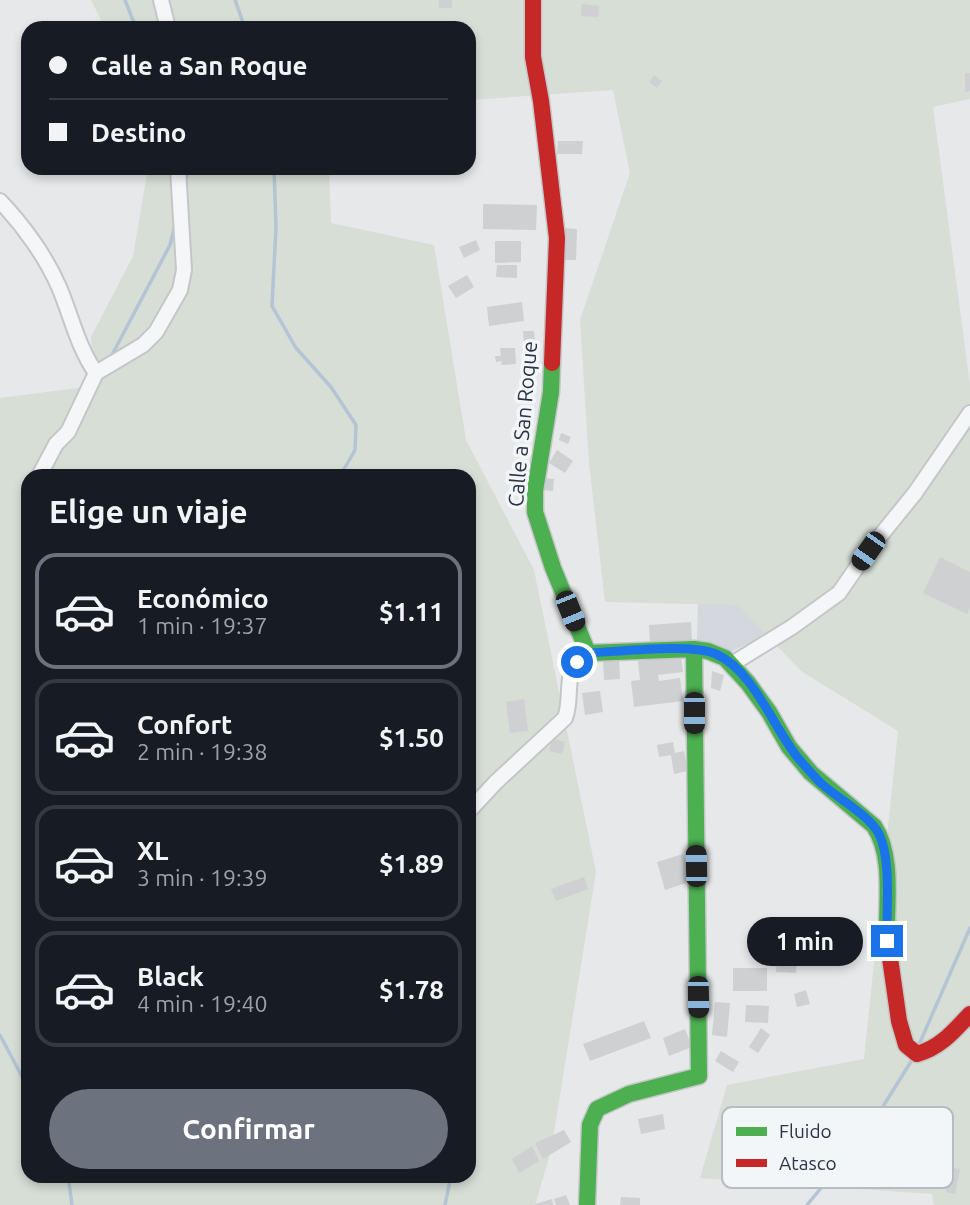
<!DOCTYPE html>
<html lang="es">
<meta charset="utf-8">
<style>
body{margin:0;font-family:Ubuntu,sans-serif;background:#20242c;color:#f1f3f6;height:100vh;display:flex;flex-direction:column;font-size:26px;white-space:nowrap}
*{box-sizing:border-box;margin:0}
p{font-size:23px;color:#9ea1a6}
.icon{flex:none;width:38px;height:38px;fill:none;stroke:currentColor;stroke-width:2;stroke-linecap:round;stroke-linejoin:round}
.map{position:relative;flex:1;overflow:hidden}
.details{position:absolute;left:21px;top:469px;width:455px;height:714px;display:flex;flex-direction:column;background:#171b24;border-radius:21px;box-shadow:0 4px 10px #0003}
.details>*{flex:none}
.banner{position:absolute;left:21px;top:21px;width:455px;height:154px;border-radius:21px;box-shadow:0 4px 10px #0003;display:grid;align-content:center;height:154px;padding:0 28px;background:#171b24}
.end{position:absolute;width:32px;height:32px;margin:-16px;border:9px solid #1a73e8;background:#fff;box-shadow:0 0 0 4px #fff}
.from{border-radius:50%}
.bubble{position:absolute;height:49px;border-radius:24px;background:#171b24;box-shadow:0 4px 10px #0003;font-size:23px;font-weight:600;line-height:49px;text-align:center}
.car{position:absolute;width:21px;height:42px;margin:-21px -10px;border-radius:9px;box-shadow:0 0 5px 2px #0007;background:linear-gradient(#222 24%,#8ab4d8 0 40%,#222 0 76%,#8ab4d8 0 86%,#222 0)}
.banner b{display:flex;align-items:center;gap:24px;height:66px;font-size:26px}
.banner b+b{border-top:2px solid #363941}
.banner i{width:18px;height:18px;background:#f1f3f6}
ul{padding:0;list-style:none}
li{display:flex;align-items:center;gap:21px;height:116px;margin:0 14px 10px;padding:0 14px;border:4px solid #363941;border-radius:21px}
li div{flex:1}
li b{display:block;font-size:26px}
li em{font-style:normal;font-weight:600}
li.selected{border-color:#6c737e}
li>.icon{width:63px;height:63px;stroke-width:1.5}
h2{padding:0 28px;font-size:32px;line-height:84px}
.button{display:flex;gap:14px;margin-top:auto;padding:14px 28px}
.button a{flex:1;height:80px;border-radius:42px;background:#6c737e;color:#fff;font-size:28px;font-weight:600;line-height:80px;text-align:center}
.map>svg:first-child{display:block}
</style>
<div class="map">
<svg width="970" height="1205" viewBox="0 0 970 1205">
<rect width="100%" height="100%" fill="#e6e8ea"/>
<path fill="#d4d7dd" d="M698 598 770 602 768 630 761 638 730 652 697 640Z"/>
<path fill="#d6ded6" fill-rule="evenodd" d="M91 0H970V99L933 107 970 385V1205H934L932 1194 700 1178 727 1085 864 1059 898 731 801 671 738 605 605 602 589 463 580 320 630 173 613 90 469 100V28H105Z
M148 168H329L331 223 434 245 466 440 534 570 596 872 551 1151 535 1205H0V398L93 386 91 337 133 256ZM28 476H469V1176H28Z"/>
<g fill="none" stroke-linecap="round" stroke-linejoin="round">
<path stroke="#b4c4d4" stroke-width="3.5" d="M125 0 136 28
M235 0 245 28
M185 168 187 176 185 183
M274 168 276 227 272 306 296 348 331 387 356 425 355 450 340 476
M112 355 170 245 176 221
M0 1035 28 1088
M918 1047 970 928
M68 1176 72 1205
M445 1205 451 1176
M807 1205 867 1132 912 1060"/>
</g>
<path fill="#ced0d2" d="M439 0H452V8H439Z
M582 4 599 6 598 17 581 16Z
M469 34 476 37 469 52Z
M965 73H970V91L965 92Z
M654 75 662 81 657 88 649 82Z
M558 141H583L582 154H557Z
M483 204 537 205 536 230 483 229Z
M562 228 577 229 576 260H561Z
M476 240 480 250 464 258 459 247Z
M495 241H521V262L495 263Z
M497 265H517V278L496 277Z
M467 275 474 287 456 298 448 286Z
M522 302 524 321 489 326 487 307Z
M523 331H534L535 342 524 343Z
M500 348H515L516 364 501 365 502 361 496 362 495 356H501Z
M561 433 571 437 568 444 559 440Z
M557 450 573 461 565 473 549 463Z
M544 478 554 479 553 491 543 490Z
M940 557 970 572V607L967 614 923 593Z
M691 622 692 641 650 644 649 625Z
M681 656 683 672 658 675 659 681 680 678 683 701 634 707 631 681 640 680 638 661Z
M619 659 620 679 604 680 603 660Z
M712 671 724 675 720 691 711 688Z
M600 691 603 712 585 715 582 693Z
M524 699 528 731 510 733 506 702Z
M552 738 565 742 562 754 549 751Z
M673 742 675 753 684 751 688 771 674 774 671 755 659 757 657 745Z
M683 854 692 881 665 890 657 862Z
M584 877 588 889 556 901 551 889Z
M777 958 797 959 796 973 776 972Z
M733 968H767V991H733Z
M806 990 810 1004 797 1007 794 994Z
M715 1002 730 1003 727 1037 712 1035Z
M746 1005 769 1006 768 1023 745 1022Z
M644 1021 651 1038 590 1061 583 1044Z
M761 1028 770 1035 758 1053 749 1047Z
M685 1029 692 1047 669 1056 663 1038Z
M721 1051 739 1062 733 1072 715 1061Z
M663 1114 665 1129 641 1134 638 1119Z
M564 1130 571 1142 543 1159 535 1143Z
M532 1146 539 1161 519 1173 512 1159Z
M950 1167 960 1169 955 1194 946 1192Z
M566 1195 570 1205H556L554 1199Z
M621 1197 640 1198V1205H620Z
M552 1199 553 1205H535V1204Z"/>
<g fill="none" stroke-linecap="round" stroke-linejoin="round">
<g stroke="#c4c6c8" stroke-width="18">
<path id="street" d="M161 0 168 28
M0 201C23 225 46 257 59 287 71 315 78 348 96 373
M39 476 56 444 68 432 96 373 143 345 156 332 180 290 184 270 178 168
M732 664 792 627 839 593 868 551 915 493 970 413
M469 811 496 782 565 718C574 695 560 670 588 653"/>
</g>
<g stroke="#c4c6c8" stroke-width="19">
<path id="fast" d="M552 363 551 392 535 491V512L553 568 588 653 694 649 708 651 725 658 748 683 769 712 789 747 811 773 874 826C894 856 886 903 887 937
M587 1205 590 1125 597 1109 629 1094 699 1076 694 649"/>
</g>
<g stroke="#c4c6c8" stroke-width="19">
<path id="jam" d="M533 0V57L541 101 557 238 552 363
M887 937 899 1021 906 1045 917 1054C940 1048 954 1031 970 1014"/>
</g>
<use href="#street" stroke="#f4f6f7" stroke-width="14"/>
<use href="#fast" stroke="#4caf50" stroke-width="16"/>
<use href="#jam" stroke="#c62828" stroke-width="16"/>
</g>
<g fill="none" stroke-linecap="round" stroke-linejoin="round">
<path stroke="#1a73e8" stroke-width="9" d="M577 662 588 653C618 652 690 643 716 654 753 670 773 727 798 758 806 767 814 777 823 785 839 799 870 816 879 834 892 861 886 911 887 941"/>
</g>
<g text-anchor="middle" stroke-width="7" stroke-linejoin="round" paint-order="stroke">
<g font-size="21" fill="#2b3444" stroke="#f3f6f9">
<text transform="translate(523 424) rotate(-85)" y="7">Calle a San Roque</text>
</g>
</g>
<rect x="722" y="1107" width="231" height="81" rx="10" fill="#f3f6f9" stroke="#b7bcc3" stroke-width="2"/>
<rect x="736" y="1127" width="31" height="9" fill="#4caf50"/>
<rect x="736" y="1159" width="31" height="8" fill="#c62828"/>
<g font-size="19" fill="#2b3444">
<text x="779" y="1138">Fluido</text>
<text x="779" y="1170">Atasco</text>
</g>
</svg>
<i class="end from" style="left:577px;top:662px"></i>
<i class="end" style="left:887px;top:941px"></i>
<div class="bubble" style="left:747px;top:917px;width:116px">1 min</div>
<i class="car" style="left:868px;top:551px;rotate:215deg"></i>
<i class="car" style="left:570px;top:611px;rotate:158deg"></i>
<i class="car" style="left:694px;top:713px;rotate:180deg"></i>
<i class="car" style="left:696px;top:866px;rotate:359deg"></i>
<i class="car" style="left:698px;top:997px;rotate:179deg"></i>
<div class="banner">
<b><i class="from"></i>Calle a San Roque</b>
<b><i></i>Destino</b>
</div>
<section class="details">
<h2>Elige un viaje</h2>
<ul>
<li class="selected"><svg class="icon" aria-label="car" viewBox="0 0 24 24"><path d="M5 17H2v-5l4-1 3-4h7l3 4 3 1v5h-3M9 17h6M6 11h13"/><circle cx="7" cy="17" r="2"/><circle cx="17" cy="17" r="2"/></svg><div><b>Económico</b><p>1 min · 19:37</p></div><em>$1.11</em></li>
<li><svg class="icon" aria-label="car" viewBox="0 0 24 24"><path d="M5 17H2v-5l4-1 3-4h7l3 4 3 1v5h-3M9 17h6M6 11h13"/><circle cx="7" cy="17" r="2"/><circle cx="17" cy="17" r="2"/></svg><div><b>Confort</b><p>2 min · 19:38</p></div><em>$1.50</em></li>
<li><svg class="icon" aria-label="car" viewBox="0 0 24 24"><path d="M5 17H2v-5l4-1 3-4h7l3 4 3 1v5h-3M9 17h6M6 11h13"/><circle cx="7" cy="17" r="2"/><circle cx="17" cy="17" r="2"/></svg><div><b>XL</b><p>3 min · 19:39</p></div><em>$1.89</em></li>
<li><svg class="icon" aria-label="car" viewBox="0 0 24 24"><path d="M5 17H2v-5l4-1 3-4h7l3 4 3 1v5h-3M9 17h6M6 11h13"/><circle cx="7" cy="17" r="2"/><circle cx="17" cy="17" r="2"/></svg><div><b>Black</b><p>4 min · 19:40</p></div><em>$1.78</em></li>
</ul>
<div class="button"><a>Confirmar</a></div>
</section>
</div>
